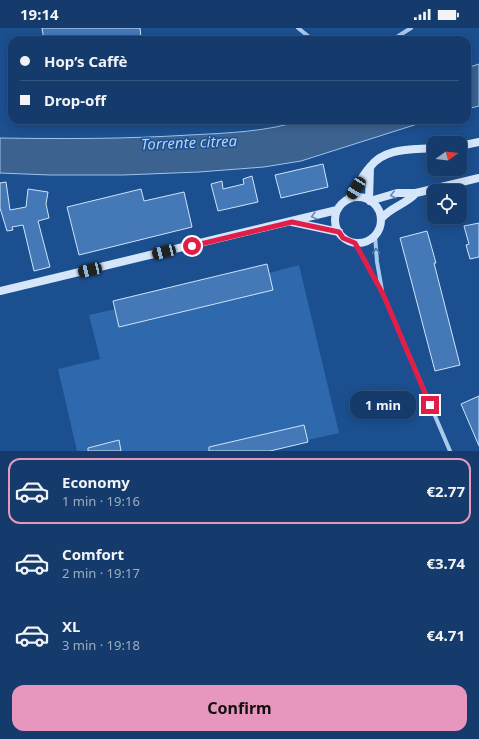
<!DOCTYPE html>
<meta charset="utf-8">
<style>
body{margin:0;font-family:"Noto Sans",sans-serif;background:#1d4271;color:#f1f3f6;height:100vh;display:flex;flex-direction:column;font-size:15px;white-space:nowrap}
*{box-sizing:border-box;margin:0}
p{font-size:13px;color:#9dadc1}
.icon{flex:none;width:22px;height:22px;fill:none;stroke:currentColor;stroke-width:2;stroke-linecap:round;stroke-linejoin:round}
.map{position:relative;height:423px;overflow:hidden}
.sheet{display:flex;flex-direction:column;background:#143b6b;flex:1}
.sheet>*{flex:none}
.hud{position:absolute;left:8px;top:8px;width:463px;height:88px;border-radius:12px;box-shadow:0 2px 10px #0003,0 0 0 1px #33557e;display:grid;align-content:center;height:88px;padding:0 12px;background:#143b6b}
.needle{width:26px;rotate:75deg}
.tools{position:absolute;left:427px;top:108px;display:grid;gap:8px}
.tools a{display:grid;place-items:center;width:40px;height:40px;border-radius:8px;background:#143b6b;box-shadow:0 2px 10px #0003,0 0 0 1px #33557e;font-size:20px}
.end{position:absolute;width:18px;height:18px;margin:-9px;border:5px solid #e11d48;background:#fff;box-shadow:0 0 0 2px #fff}
.from{border-radius:50%}
.bubble{position:absolute;height:28px;border-radius:12px;background:#143b6b;box-shadow:0 2px 10px #0003,0 0 0 1px #33557e;font-size:13px;font-weight:700;line-height:28px;text-align:center}
.car{position:absolute;width:12px;height:24px;margin:-12px -6px;border-radius:5px;box-shadow:0 0 3px 1px #0007;background:linear-gradient(#222 24%,#8ab4d8 0 40%,#222 0 76%,#8ab4d8 0 86%,#222 0)}
.hud b{display:flex;align-items:center;gap:14px;height:38px;font-size:15px}
.hud b+b{border-top:1px solid #33557e}
.hud i{width:10px;height:10px;background:#f1f3f6}
ul{padding:7px 0 0;list-style:none}
li{display:flex;align-items:center;gap:12px;height:66px;margin:0 8px 6px;padding:0 4px;border:2px solid transparent;border-radius:12px}
li div{flex:1}
li b{display:block;font-size:15px}
li em{font-style:normal;font-weight:700}
li.active{border-color:#e797bd}
li>.icon{width:36px;height:36px;stroke-width:1.5}
.primary-button{display:flex;gap:8px;margin-top:auto;padding:8px 12px}
.primary-button a{flex:1;height:46px;border-radius:12px;background:#e797bd;color:#111;font-size:16px;font-weight:700;line-height:46px;text-align:center}
.status{display:flex;justify-content:space-between;align-items:center;height:28px;padding:0 20px;background:#143b6b;direction:ltr}
.status svg{height:11px;fill:currentColor}
.map>svg:first-child{display:block}
</style>
<div class="status"><b>19:14</b><svg viewBox="0 0 49 12"><path d="M0 12V9h3v3zM5 12V6h3v6zM10 12V3h3v9zM15 12V0h3v12zM26 1h20v11H26zM47 4h2v5h-2z"/></svg></div>
<div class="map">
<svg width="479" height="423" viewBox="0 0 479 423">
<rect width="100%" height="100%" fill="#1b4f8f"/>
<path fill="#2e69ad" d="M267 237 269 245 299 237 339 405 308 412V414L270 423H77L58 341 100 331 89 287 115 281 113 273Z"/>
<path fill="#3c6290" stroke="#9cc4f0" d="M479 36V78L467 81V40Z
M303 92H430L301 133 264 139 199 144 123 147H50L0 145V110C63 111 126 111 189 107 228 105 266 104 303 92Z"/>
<path fill="#4478b7" stroke="#cfe3fa" d="M42 0H140L141 9 119 12H100L99 8 68 12H44Z
M323 136 328 159 281 170 275 147Z
M252 148 258 174 218 183 211 156 222 153 223 161 244 156 243 151Z
M6 154 10 182 26 179 28 161 48 164 46 176 49 190 38 193 50 239 34 243 23 197 12 199 13 202 7 203 0 180V155Z
M141 161 144 173 184 164 192 199 79 227 67 179Z
M479 195V229L470 231 466 217 469 216 464 198Z
M427 203 436 235H434L460 337 435 343 400 210Z
M267 236 273 262 119 299 113 273Z
M479 368V418L461 376Z
M304 397 308 414 270 423H209V419Z
M119 412 121 423H88V420Z"/>
<g fill="none" stroke-linecap="round" stroke-linejoin="round">
<path stroke="#a9c9ee" stroke-width="4" d="M298 0 313 12
M392 12 411 0
M375 207 377 234 382 262
M355 215 383 266 450 423"/>
<path stroke="#d6e6fa" stroke-width="8" d="M460 118 479 114
M335 192a23 23 0 1 1 46 0a23 23 0 1 1-46 0Z
M349 170C356 160 362 148 370 139 385 119 412 122 434 120
M369 172 370 139
M370 173 397 165H416L479 150
M381 191C390 179 407 176 416 165
M292 194 339 204
M0 263 337 182"/>
</g>
<defs><path id="oneway-chevron" d="M-2-3.5L2.5 0L-2 3.5" fill="none" stroke-width="1.6" stroke-linecap="round" stroke-linejoin="round"/></defs>
<g stroke="#668bba">
<use href="#oneway-chevron" transform="translate(393 167) rotate(167)"/>
<use href="#oneway-chevron" transform="translate(314 188) rotate(165)"/>
</g>
<use stroke="#4674ac" href="#oneway-chevron" transform="translate(376 223) rotate(-94)"/>
<g fill="none" stroke-linecap="round" stroke-linejoin="round">
<path stroke="#e11d48" stroke-width="5" d="M192 218 292 194 339 204 343 210 355 215 383 266 430 377"/>
</g>
<g text-anchor="middle" stroke-width="3" stroke-linejoin="round" paint-order="stroke">
<g font-size="15" font-style="italic" fill="#b5d3f5" stroke="#1b4f8f">
<text transform="translate(189 115) rotate(-2)" y="5">Torrente citrea</text>
</g>
</g>
</svg>
<div class="tools">
<a><svg class="needle" viewBox="-14 -14 28 28"><path d="M0-13l5 13h-10z" fill="#e53935"/><path d="M0 13l5-13h-10z" fill="#9dadc1"/></svg></a>
<a><svg class="icon" aria-label="locate" viewBox="0 0 24 24"><circle cx="12" cy="12" r="6"/><path d="M12 2v4M12 18v4M2 12h4M18 12h4"/></svg></a>
</div>
<i class="end from" style="left:192px;top:218px"></i>
<i class="end" style="left:430px;top:377px"></i>
<div class="bubble" style="left:350px;top:363px;width:66px">1 min</div>
<i class="car" style="left:356px;top:160px;rotate:213deg"></i>
<i class="car" style="left:164px;top:224px;rotate:256deg"></i>
<i class="car" style="left:90px;top:242px;rotate:257deg"></i>
<div class="hud">
<b><i class="from"></i>Hop’s Caffè</b>
<b><i></i>Drop-off</b>
</div>
</div>
<section class="sheet">
<ul>
<li class="active"><svg class="icon" aria-label="car" viewBox="0 0 24 24"><path d="M5 17H2v-5l4-1 3-4h7l3 4 3 1v5h-3M9 17h6M6 11h13"/><circle cx="7" cy="17" r="2"/><circle cx="17" cy="17" r="2"/></svg><div><b>Economy</b><p>1 min · 19:16</p></div><em>€2.77</em></li>
<li><svg class="icon" aria-label="car" viewBox="0 0 24 24"><path d="M5 17H2v-5l4-1 3-4h7l3 4 3 1v5h-3M9 17h6M6 11h13"/><circle cx="7" cy="17" r="2"/><circle cx="17" cy="17" r="2"/></svg><div><b>Comfort</b><p>2 min · 19:17</p></div><em>€3.74</em></li>
<li><svg class="icon" aria-label="car" viewBox="0 0 24 24"><path d="M5 17H2v-5l4-1 3-4h7l3 4 3 1v5h-3M9 17h6M6 11h13"/><circle cx="7" cy="17" r="2"/><circle cx="17" cy="17" r="2"/></svg><div><b>XL</b><p>3 min · 19:18</p></div><em>€4.71</em></li>
</ul>
<div class="primary-button"><a>Confirm</a></div>
</section>
